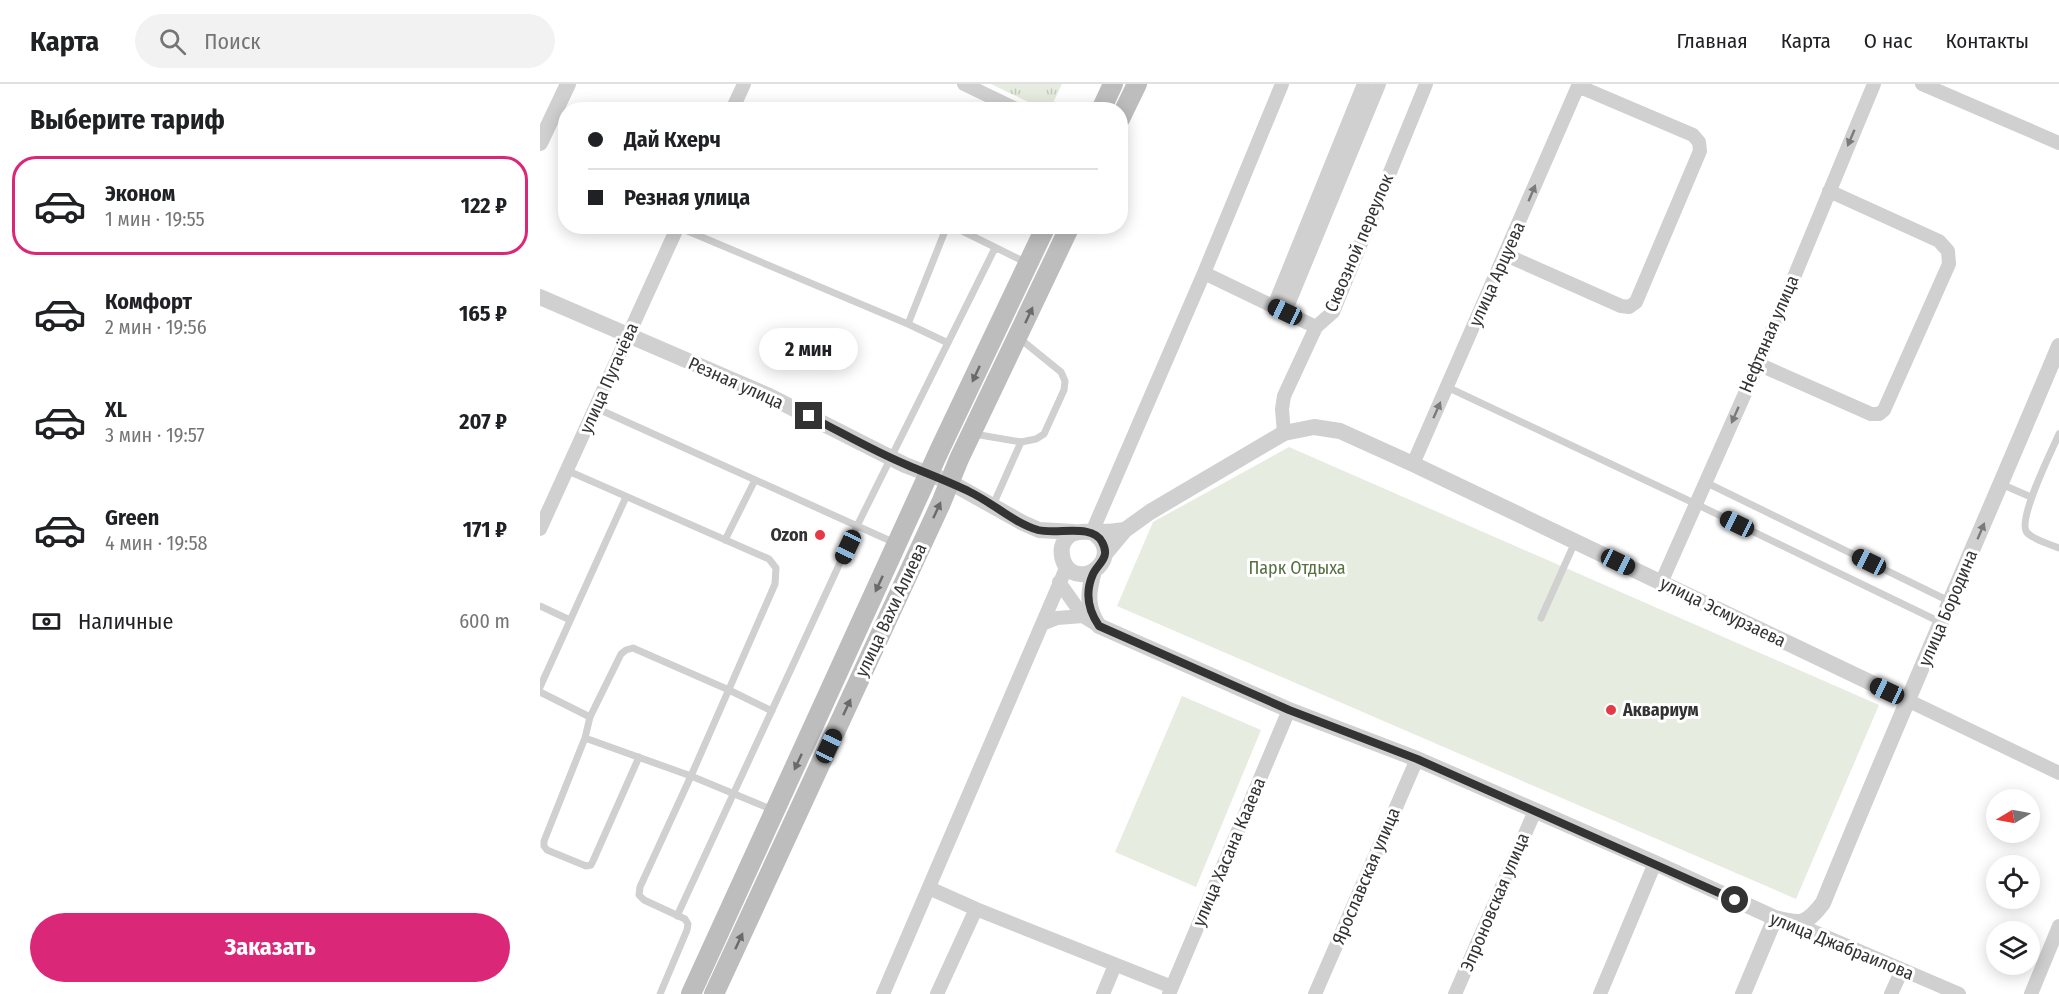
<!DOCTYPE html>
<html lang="ru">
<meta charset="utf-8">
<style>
body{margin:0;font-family:"Fira Sans Condensed",sans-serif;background:#f2f2f2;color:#202124;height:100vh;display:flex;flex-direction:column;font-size:22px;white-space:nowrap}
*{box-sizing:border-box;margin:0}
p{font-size:20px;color:#757577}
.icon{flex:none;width:33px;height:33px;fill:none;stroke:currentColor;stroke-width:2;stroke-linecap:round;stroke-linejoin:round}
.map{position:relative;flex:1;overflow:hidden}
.panel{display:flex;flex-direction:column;background:#fff;width:540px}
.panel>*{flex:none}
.hud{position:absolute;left:18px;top:18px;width:570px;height:132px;border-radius:24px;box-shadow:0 3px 15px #0003;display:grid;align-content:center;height:132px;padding:0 30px;background:#fff}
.needle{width:39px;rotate:260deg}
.controls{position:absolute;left:1446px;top:705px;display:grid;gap:12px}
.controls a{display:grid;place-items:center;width:54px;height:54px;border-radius:50%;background:#fff;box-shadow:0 3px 15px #0003;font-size:30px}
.end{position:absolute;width:27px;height:27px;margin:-14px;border:8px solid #333;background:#fff;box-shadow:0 0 0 3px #fff}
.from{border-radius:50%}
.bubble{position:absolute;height:42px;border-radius:21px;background:#fff;box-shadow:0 3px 15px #0003;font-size:20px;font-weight:700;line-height:42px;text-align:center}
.car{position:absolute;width:18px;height:36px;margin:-18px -9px;border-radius:8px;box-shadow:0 0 4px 2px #0007;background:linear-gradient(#222 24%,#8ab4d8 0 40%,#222 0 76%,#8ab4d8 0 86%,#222 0)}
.hud b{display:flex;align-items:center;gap:21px;height:57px;font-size:22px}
.hud b+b{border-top:2px solid #e0e0e0}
.hud i{width:15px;height:15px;background:#202124}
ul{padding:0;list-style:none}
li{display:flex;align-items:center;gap:18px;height:99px;margin:0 12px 9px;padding:0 18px;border:3px solid transparent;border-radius:24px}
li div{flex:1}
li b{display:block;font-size:22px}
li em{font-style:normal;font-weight:700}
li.selected{border-color:#db2777}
li>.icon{width:54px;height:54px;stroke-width:1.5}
h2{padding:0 30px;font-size:27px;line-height:72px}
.pay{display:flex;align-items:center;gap:15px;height:66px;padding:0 30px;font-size:22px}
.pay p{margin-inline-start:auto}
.button{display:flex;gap:12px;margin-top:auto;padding:12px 30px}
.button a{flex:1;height:69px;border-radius:36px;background:#db2777;color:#fff;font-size:24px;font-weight:700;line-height:69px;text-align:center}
header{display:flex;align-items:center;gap:36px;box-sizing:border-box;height:84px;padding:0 30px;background:#fff;border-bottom:2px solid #e0e0e0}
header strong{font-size:28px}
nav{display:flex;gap:33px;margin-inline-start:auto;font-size:21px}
.search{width:420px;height:54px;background:#f2f2f2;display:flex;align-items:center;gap:15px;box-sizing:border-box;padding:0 21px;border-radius:33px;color:#757577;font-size:22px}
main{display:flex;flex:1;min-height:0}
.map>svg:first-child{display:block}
</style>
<header>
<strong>Карта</strong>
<div class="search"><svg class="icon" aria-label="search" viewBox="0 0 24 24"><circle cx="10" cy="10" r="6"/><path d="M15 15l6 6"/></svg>Поиск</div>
<nav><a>Главная</a><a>Карта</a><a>О нас</a><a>Контакты</a></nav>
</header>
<main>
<section class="panel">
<h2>Выберите тариф</h2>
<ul>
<li class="selected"><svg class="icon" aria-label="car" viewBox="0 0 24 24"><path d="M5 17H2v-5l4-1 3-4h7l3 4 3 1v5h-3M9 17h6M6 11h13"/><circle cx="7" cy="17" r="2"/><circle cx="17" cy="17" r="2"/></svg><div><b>Эконом</b><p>1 мин · 19:55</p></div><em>122 ₽</em></li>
<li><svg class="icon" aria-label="car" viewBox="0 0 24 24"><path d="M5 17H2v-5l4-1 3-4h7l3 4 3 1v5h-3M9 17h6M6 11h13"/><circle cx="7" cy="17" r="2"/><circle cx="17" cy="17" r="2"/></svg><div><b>Комфорт</b><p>2 мин · 19:56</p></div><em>165 ₽</em></li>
<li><svg class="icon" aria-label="car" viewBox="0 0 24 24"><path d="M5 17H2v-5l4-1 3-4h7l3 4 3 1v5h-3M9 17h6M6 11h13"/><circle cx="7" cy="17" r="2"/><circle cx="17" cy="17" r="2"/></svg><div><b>XL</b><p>3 мин · 19:57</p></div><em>207 ₽</em></li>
<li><svg class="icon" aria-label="car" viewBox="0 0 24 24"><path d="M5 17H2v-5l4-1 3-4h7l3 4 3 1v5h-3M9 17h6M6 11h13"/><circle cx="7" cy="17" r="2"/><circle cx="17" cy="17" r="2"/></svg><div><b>Green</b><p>4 мин · 19:58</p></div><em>171 ₽</em></li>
</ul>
<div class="pay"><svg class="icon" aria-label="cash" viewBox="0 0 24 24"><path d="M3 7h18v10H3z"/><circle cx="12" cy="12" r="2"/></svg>Наличные<p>600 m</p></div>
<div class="button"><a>Заказать</a></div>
</section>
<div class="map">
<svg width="1519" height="910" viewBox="0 0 1519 910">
<defs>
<pattern id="grass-tufts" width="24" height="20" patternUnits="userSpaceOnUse" patternTransform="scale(1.5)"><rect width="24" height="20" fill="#e6ecdf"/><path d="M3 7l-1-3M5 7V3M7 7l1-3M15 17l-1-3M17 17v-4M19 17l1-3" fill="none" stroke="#c6cbc0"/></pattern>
</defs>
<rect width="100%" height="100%" fill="#fff"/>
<path fill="url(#grass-tufts)" d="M451 0H522L510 25 505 26Z"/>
<path fill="#e6ecdf" d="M749 363 1339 621 1256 815 577 522 613 438Z
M642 612 721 646 656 803 575 768Z"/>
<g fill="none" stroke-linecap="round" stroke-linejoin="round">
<path stroke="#d0d0d0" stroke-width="7" d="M412 142 485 178
M138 143 368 240 407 142
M368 240 408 259
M907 303 1156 420 1400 538
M56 324 355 459
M434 350 481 358 496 355 504 350 524 306 525 297 521 288 479 254
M1519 350C1512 366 1479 432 1486 447 1489 454 1512 461 1519 464
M26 386 229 475 236 484 235 500 151 692 100 803 99 811 104 816 145 835 148 840 147 846 120 910
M1165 398 1411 518
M1461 400 1491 413
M453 421 481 358
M185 456 215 396
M0 522 30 536
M1001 534 1035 458
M0 603 86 413
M0 608 50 633 81 570 86 566 93 564 189 606 232 627
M50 633 45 654 151 692 233 726
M45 654 4 757V762L7 766 46 782 51 781 53 777 99 673
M137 832 317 442 455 164"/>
<path stroke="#d0d0d0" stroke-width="14" d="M424 0 478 26
M1382 0 1519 59
M192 26 204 0
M966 171 1081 222 1089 223 1096 218 1160 67 1159 58 1153 51 1038 2
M664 189 776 243
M734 222 824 0
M745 228 839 0
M1218 280 1331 330H1339L1344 326 1409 180 1408 167 1399 157 1289 107
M744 349 742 325 744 312 776 243 793 228 886 0
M873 380 1039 0
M0 445 138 142
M552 448 664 189 742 0
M519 498 543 532 559 542
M1121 499 1218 280 1334 0
M502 540 517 534 543 532
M1367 616 1519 689
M389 804 436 825 632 903
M1256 840 1419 910
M343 910 527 482
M397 910 436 825
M563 910 575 881
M629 910 749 626
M775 910 877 675
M915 910 995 727
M1060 910 1115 779
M1351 910 1362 886
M1491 910 1519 842"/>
<path stroke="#d0d0d0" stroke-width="16" d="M0 59 28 0
M0 213 227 311 365 381 410 398 483 439 499 446 534 448
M552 448C586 470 544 508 525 481 522 475 521 469 522 463 526 447 539 447 552 448 563 449 575 447 585 446
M565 470 585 446 610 428 744 349 774 343 800 347 873 380 1367 616
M554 487C548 508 546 523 559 542L749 626 877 675 1115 779 1235 834C1261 841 1266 841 1283 819 1359 632 1441 448 1519 262
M1203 910 1235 834"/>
<path stroke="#bdbdbd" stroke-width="20" d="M561 26 573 0
M580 35 597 0
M151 910 400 365 506 142
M174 910 401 419 419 375 530 142"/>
</g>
<defs><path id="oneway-solid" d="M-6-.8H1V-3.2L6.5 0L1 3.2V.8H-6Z" transform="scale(1.5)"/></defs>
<g fill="#7a7a7a">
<use href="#oneway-solid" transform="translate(1311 54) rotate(113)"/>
<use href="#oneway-solid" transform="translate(992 109) rotate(-67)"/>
<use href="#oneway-solid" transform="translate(897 326) rotate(-66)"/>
<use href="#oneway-solid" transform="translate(1195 331) rotate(114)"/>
<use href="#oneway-solid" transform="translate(1441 447) rotate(-67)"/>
</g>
<g fill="#6a6a6a">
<use href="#oneway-solid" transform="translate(489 231) rotate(-65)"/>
<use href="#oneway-solid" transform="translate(436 290) rotate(115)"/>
<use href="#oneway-solid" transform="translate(397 426) rotate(-65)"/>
<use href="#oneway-solid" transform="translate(339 500) rotate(115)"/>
<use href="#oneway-solid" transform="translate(307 623) rotate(-65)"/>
<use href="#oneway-solid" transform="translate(258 678) rotate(115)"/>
<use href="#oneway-solid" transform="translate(199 857) rotate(-65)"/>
</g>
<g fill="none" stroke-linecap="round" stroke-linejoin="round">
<path stroke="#333" stroke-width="8" d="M269 332C301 348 333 367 367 381 388 390 410 398 430 408 453 419 474 439 498 446 517 451 552 439 562 458 571 474 558 479 553 490 545 508 548 526 559 542L749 626 877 675 1195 816"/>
</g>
<g fill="#e63946" stroke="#fff" stroke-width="2">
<circle cx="280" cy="451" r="6"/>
<circle cx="1071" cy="626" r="6"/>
</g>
<g text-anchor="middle" stroke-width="6" stroke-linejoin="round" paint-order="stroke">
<g font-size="18" fill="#333" stroke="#fff">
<text transform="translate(819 159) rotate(-67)" y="6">Сквозной переулок</text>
<text transform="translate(957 190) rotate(-66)" y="6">улица Арцуева</text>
<text transform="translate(1229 250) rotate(-67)" y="6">Нефтяная улица</text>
<text transform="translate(69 294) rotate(-66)" y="6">улица Пугачёва</text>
<text transform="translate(196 299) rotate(24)" y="6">Резная улица</text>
<text transform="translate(1408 524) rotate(-67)" y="6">улица Бородина</text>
<text transform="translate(351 526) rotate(-65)" y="6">улица Вахи Алиева</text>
<text transform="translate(1183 528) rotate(26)" y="6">улица Эсмурзаева</text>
<text transform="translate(689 768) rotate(-67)" y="6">улица Хасана Кааева</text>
<text transform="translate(826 792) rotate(-67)" y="6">Ярославская улица</text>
<text transform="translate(955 818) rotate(-67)" y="6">Эпроновская улица</text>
<text transform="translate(1302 862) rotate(22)" y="6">улица Джабраилова</text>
</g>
<g font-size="18" font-weight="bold" fill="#333" stroke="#fff" text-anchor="end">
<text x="268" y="457">Ozon</text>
<text x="1083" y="632" text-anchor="start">Аквариум</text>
</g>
<g font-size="18" fill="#56703f" stroke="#fff">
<text x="757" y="490">Парк Отдыха</text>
</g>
</g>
</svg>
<div class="controls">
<a><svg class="needle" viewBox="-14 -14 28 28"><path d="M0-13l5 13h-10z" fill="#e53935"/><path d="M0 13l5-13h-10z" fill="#757577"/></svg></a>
<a><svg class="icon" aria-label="locate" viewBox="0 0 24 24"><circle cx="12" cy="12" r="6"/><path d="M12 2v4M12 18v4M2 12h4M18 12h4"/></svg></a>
<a><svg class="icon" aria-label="layers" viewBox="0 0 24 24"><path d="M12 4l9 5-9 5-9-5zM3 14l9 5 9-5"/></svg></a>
</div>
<i class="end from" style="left:1195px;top:816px"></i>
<i class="end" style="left:269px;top:332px"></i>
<div class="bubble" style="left:219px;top:244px;width:99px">2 мин</div>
<i class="car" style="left:745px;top:228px;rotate:295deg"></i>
<i class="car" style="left:1197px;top:440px;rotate:296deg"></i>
<i class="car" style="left:308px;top:463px;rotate:205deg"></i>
<i class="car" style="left:1078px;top:478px;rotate:116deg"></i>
<i class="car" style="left:1329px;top:478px;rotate:296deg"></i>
<i class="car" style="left:1347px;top:607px;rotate:295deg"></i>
<i class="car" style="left:289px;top:662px;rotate:25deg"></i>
<div class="hud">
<b><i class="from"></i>Дай Кхерч</b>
<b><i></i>Резная улица</b>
</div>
</div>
</main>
